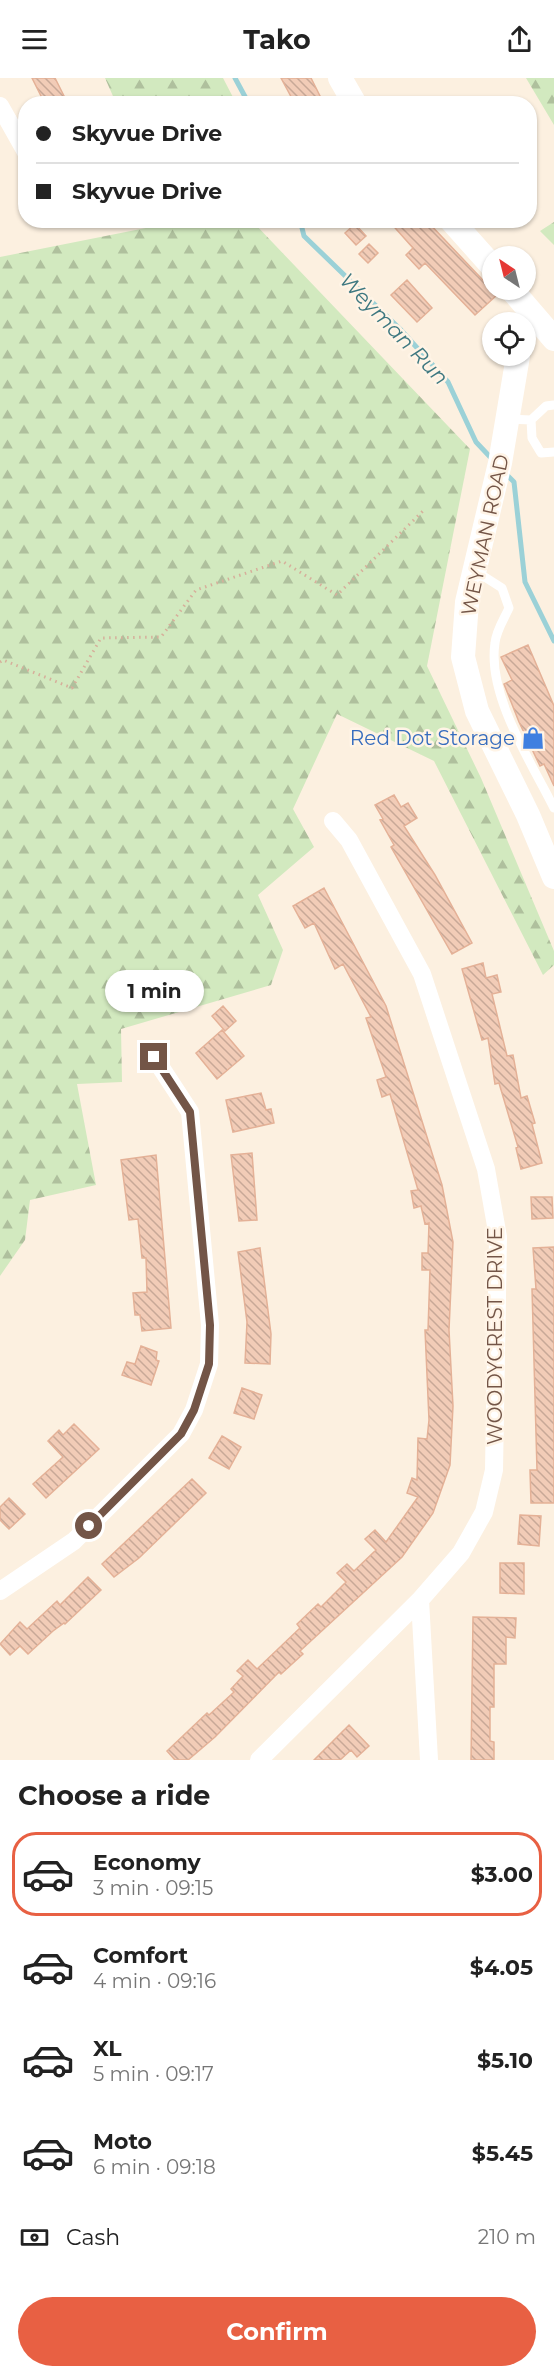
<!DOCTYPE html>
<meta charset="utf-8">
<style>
body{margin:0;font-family:Montserrat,sans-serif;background:#f2f2f2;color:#222;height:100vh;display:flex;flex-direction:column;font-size:22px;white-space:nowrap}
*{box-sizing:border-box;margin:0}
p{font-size:20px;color:#767676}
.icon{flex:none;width:33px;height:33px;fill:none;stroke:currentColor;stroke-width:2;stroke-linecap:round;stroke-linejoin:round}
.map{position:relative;height:1682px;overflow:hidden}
.drawer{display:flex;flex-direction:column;background:#fff;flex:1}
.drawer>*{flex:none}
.hud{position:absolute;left:18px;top:18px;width:519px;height:132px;border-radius:24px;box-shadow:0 2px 4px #0004;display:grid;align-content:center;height:132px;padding:0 18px;background:#fff}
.needle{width:39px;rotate:325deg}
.controls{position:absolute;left:482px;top:168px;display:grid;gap:12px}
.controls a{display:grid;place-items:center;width:54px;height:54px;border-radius:50%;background:#fff;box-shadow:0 2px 4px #0004;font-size:30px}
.end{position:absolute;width:27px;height:27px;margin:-14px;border:8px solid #735547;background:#fff;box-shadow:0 0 0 3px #fff}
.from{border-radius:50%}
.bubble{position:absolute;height:42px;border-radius:21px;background:#fff;box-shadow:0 2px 4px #0004;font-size:20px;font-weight:700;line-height:42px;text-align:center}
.hud b{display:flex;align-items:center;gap:21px;height:57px;font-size:22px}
.hud b+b{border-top:2px solid #e0e0e0}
.hud i{width:15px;height:15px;background:#222}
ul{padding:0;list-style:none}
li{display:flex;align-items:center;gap:18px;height:84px;margin:0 12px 9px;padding:0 6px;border:3px solid transparent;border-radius:24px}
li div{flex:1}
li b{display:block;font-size:22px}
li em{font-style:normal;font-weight:700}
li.selected{border-color:#e86043}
li>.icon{width:54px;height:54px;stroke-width:1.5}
h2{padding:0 18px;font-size:27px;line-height:72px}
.pay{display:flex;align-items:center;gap:15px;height:66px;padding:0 18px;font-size:22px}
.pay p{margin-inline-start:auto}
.cta{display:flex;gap:12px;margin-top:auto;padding:12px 18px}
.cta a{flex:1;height:69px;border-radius:36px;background:#e86043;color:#fff;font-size:24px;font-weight:700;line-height:69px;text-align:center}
header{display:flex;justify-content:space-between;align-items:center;height:78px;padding:0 18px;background:#fff;font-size:27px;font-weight:700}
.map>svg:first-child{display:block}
</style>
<header><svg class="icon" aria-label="menu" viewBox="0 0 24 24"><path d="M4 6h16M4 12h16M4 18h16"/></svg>Tako<svg class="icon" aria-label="share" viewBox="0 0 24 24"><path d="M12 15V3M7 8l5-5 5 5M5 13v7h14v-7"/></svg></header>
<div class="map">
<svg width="554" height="1682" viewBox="0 0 554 1682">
<defs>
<pattern id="forest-firs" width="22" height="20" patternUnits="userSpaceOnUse" patternTransform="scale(1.5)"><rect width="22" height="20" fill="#d2e9bf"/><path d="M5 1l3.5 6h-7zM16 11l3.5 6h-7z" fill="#afc09d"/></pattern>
<pattern id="building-back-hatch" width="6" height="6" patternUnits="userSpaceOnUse" patternTransform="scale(1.5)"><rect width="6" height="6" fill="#f2ccb7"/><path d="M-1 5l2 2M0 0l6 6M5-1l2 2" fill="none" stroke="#c8a897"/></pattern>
</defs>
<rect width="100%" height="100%" fill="#fcf0e0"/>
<path fill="url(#forest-firs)" d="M105 0H223L236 25H116Z
M526 0H554V47Z
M186 142 252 143 470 371 427 588 481 700 554 873V887L543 897 434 683 337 636 293 731 314 769 258 817 283 872 271 907 121 951 122 1004 77 1006 96 1107 30 1122 25 1162 0 1198V179Z
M554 144V167L540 153Z"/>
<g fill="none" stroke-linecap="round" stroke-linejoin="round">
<path stroke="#9bd1d7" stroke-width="5" d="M235 0 249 26
M300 142 304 158 400 251 448 304 476 364 493 382
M505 395 514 404 525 504 554 563"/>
</g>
<path fill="url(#building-back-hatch)" stroke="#e4b197" stroke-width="1.5" d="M32 0H55L68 26H45Z
M281 0H311L324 26H295Z
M388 142H426L497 217 475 237 425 185 419 191 406 177 413 170Z
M355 146 366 158 356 167 345 155Z
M369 166 378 175 368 185 359 176Z
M407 202 432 230 417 244 391 217Z
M528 567 554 628V708L544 686 540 688 519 644 504 606 512 602 501 579Z
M394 717 401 729 408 725 417 740 404 748 435 797 472 865 452 876 391 769 394 767 380 742 383 741 375 727Z
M324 810 386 928 442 1107 453 1164 449 1252 453 1328 450 1387 433 1435 402 1479 300 1573 303 1576 281 1596 279 1594 215 1659 188 1682H175L167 1673 207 1635 209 1637 234 1614 231 1611 243 1598 237 1593 248 1582 257 1591 300 1550 297 1546 318 1526 321 1529 346 1504 337 1495 347 1486 354 1493 376 1472 365 1461 375 1452 386 1464 418 1419 407 1415 412 1400 417 1402 418 1360 427 1361 429 1342 425 1252H428L430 1192H422V1175H428L429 1145 425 1146 421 1128 414 1130 411 1113 418 1112 390 1016 382 1019 377 1002 386 999 366 940 371 939 343 886 335 891 314 845 305 850 293 828Z
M483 885 486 900 497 897 501 914 492 916 507 978 513 977 521 1020 527 1018 535 1045 532 1046 542 1085 521 1091 516 1070 518 1069 499 1005 495 1006 488 960 482 962 462 891Z
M223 928 236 943 225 953 212 938Z
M222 952 244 978 217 1001 196 975Z
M261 1015 266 1032 271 1031 274 1045 233 1054 226 1022Z
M252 1075 257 1142 239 1143 231 1077Z
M156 1077 171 1250 142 1253 140 1237H135L133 1215 147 1214 146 1180H142L138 1141 129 1142 121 1082Z
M531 1119H552L553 1140 532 1141Z
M554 1169V1425H531L530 1392H537L532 1211H536L533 1170Z
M260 1170 271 1256 270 1286 245 1285 247 1244 238 1174Z
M141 1268 157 1274 156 1282 159 1283 151 1307 122 1297 127 1284 135 1286Z
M242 1310 262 1317 254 1341 234 1335Z
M74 1346 99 1371 46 1420 33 1406 63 1379 48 1363 59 1352 63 1357Z
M222 1358 241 1369 229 1391 209 1380Z
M192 1401 206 1415 139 1480 114 1499 102 1486Z
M9 1420 25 1436 9 1451 0 1442V1429Z
M520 1437 541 1438 539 1468 518 1466Z
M500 1485H524V1516L500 1515Z
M88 1499 101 1512 65 1546 64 1545 53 1553 28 1576 20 1568 10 1577 0 1566 20 1544 27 1551 57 1523 60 1527Z
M473 1539 516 1540 515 1560 506 1559V1586H494V1629H490V1663L494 1664V1682H471Z
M349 1647 369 1668 357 1679 351 1672 340 1682H314Z"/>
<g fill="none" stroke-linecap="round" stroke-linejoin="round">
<path stroke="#d6af9b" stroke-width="3" stroke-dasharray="1.5 4.5" stroke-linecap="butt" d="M0 584 3 582 72 610 101 560 161 559 196 512 282 483 337 517 423 433"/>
<path stroke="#fff" stroke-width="9" d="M508 341 531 342 532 360 541 375 554 374
M531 342 546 328 554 327
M477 494 502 510 509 530C504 541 496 553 495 565 487 617 531 684 554 730"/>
<path stroke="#fff" stroke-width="18" d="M0 28 26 74
M0 1513 74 1463 181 1356 194 1332 209 1286 210 1247 190 1034 154 979
M420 1522 429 1682
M259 1682 420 1522 461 1475 484 1434 494 1392 498 1159 486 1091 422 896 349 762 333 743"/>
<path stroke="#fff" stroke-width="24" d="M340 0 355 26
M451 142 492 188
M512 212 554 261
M518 278 500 385 467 524 463 579 477 633 528 737 554 799"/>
</g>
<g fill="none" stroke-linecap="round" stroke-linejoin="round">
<path stroke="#735547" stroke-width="8" d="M89 1448 181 1356 194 1332 209 1286 210 1247 190 1034 154 979"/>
</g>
<defs>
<g id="shop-bare" transform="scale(1.8)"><path d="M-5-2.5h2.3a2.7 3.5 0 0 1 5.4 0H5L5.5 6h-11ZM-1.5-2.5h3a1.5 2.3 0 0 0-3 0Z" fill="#3f7fe0" stroke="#fff4e6" stroke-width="2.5" paint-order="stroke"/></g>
</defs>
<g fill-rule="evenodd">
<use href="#shop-bare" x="533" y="660"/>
</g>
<g text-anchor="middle" stroke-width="5" stroke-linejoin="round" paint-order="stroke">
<g font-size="20" fill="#735547" stroke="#fff4e6">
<text transform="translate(485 457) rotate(-78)" y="7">WEYMAN ROAD</text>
<text transform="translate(495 1258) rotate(-90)" y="7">WOODYCREST DRIVE</text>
</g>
<g font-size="20" fill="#366cbe" stroke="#fff4e6" text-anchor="end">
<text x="515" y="667">Red Dot Storage</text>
</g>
<g font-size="21" font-style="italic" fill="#3e7880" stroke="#fff4e6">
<text transform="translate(394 251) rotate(46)" y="7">Weyman Run</text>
</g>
</g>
</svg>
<div class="controls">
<a><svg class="needle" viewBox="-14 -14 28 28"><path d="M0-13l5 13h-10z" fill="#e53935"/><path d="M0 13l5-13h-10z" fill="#767676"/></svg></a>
<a><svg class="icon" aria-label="locate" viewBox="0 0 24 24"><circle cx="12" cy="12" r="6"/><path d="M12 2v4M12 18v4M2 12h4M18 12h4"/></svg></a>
</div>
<i class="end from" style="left:89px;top:1448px"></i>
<i class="end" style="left:154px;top:979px"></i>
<div class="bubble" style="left:105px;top:892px;width:99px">1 min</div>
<div class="hud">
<b><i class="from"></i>Skyvue Drive</b>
<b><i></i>Skyvue Drive</b>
</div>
</div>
<section class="drawer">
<h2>Choose a ride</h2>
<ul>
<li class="selected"><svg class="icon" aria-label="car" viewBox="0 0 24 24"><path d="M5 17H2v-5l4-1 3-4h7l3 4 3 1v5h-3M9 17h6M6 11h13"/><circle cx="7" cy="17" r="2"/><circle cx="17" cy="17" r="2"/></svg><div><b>Economy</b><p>3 min · 09:15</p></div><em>$3.00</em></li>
<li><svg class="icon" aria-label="car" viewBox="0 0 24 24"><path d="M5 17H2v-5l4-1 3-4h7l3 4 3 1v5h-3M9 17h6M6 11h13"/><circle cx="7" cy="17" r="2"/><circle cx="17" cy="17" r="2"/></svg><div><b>Comfort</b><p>4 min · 09:16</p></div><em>$4.05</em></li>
<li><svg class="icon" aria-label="car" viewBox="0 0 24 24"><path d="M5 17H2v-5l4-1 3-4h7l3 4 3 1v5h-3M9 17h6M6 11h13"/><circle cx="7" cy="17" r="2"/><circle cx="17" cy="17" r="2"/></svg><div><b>XL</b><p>5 min · 09:17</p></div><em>$5.10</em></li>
<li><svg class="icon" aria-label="car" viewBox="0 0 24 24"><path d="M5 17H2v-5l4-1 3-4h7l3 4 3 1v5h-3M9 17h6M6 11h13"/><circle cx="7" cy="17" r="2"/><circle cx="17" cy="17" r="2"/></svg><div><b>Moto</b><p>6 min · 09:18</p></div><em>$5.45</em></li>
</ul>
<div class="pay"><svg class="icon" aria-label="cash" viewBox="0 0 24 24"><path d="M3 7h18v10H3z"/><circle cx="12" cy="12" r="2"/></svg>Cash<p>210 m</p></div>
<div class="cta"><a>Confirm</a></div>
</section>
